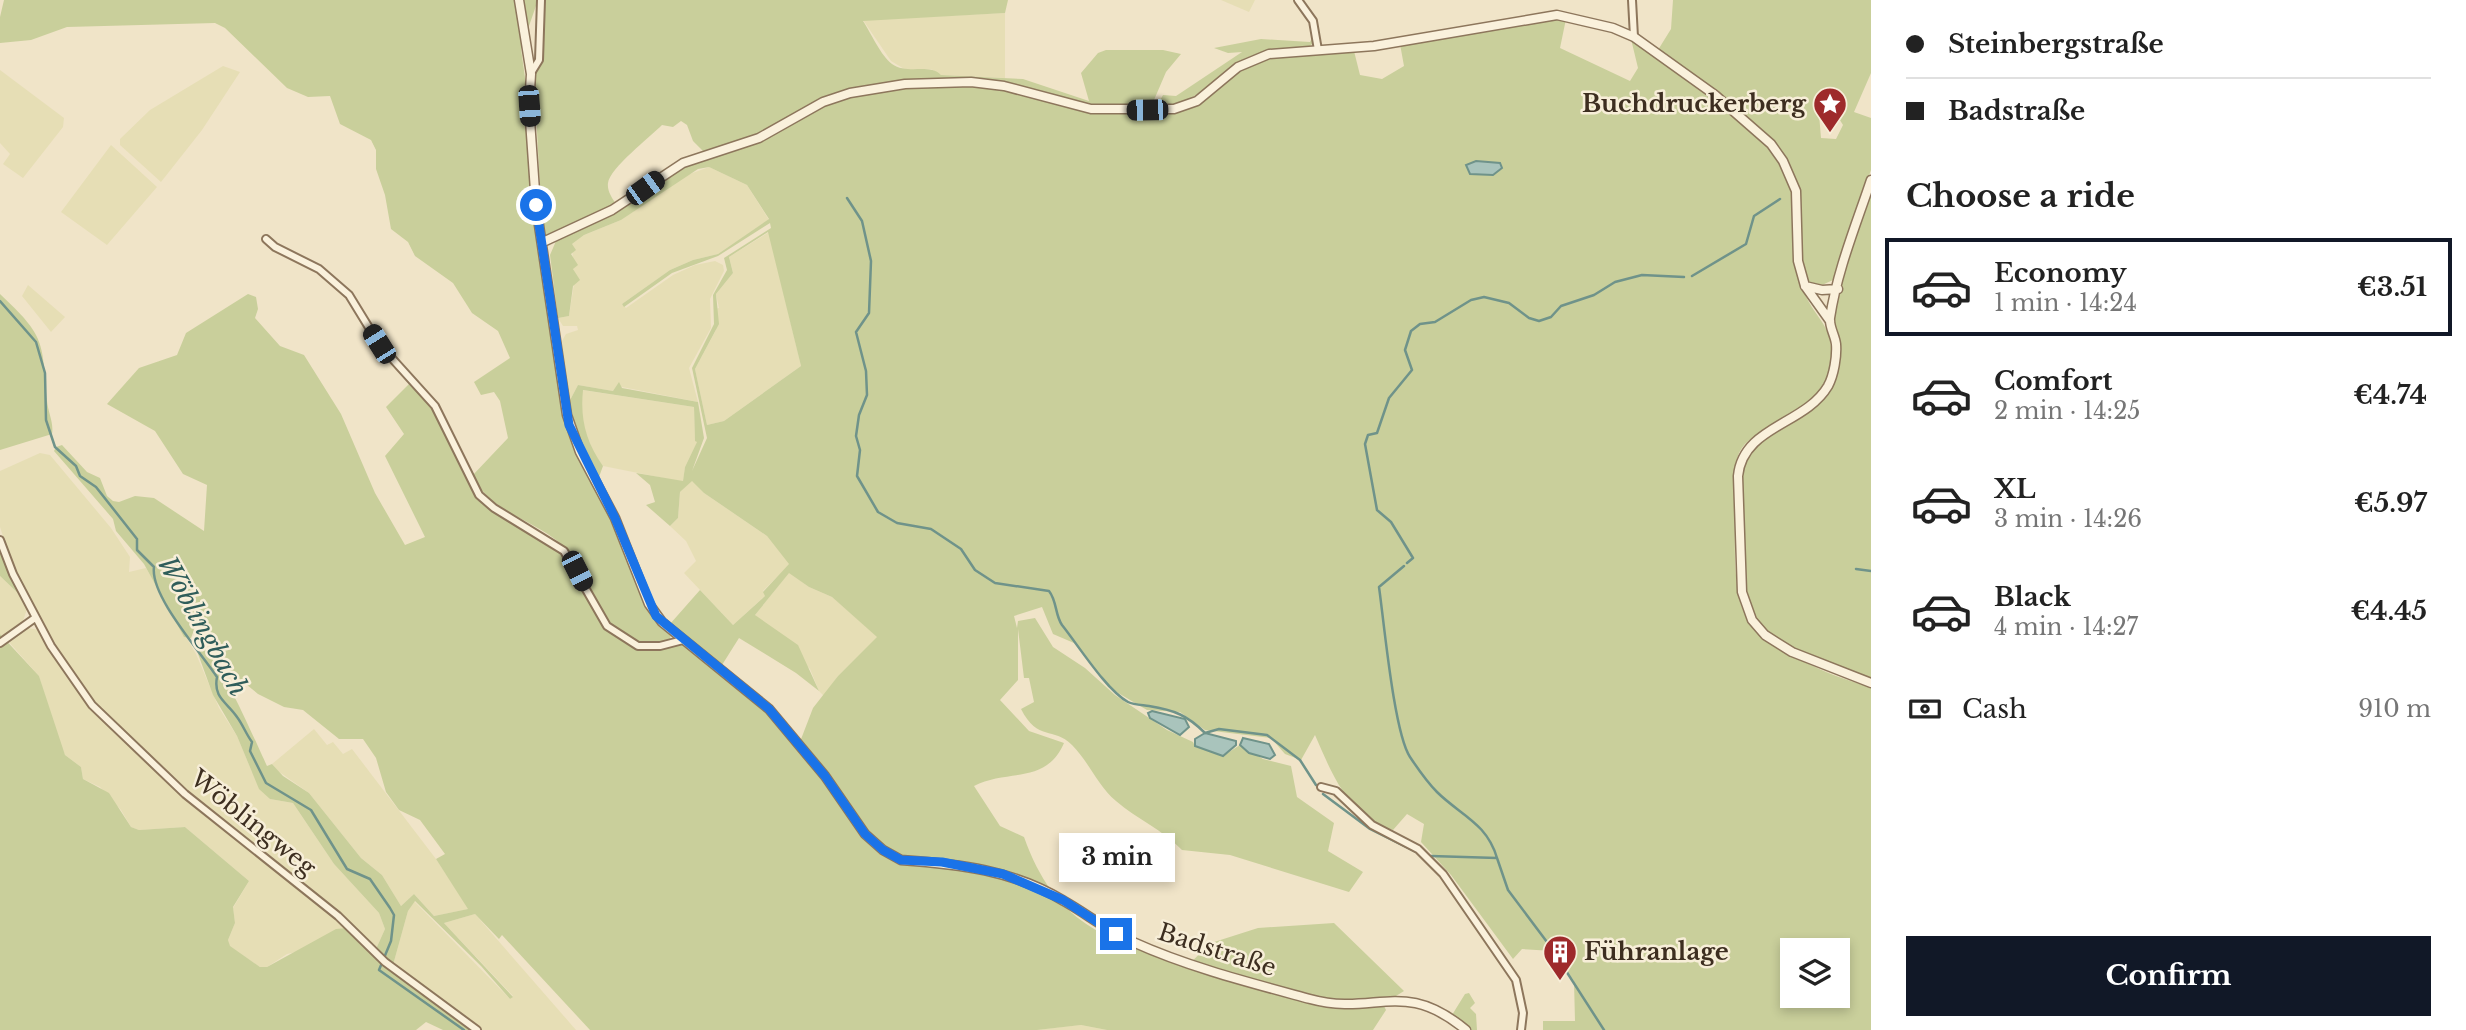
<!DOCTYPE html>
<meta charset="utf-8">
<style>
body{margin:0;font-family:"Libre Baskerville",serif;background:#f6f6f6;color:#222;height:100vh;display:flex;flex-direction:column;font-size:26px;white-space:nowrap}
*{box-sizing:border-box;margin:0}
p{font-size:23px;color:#767676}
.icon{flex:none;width:38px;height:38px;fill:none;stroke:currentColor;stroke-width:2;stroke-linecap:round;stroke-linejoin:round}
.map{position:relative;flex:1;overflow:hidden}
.sheet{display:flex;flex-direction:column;background:#fff;width:595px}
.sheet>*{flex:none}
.banner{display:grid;align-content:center;height:154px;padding:0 35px;background:#fff}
.tools{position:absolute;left:1780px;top:938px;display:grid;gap:14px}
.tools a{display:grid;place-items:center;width:70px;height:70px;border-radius:0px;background:#fff;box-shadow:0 4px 10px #0003;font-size:35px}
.end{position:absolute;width:32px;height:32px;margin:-16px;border:9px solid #1a73e8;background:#fff;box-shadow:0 0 0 4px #fff}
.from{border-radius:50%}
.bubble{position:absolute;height:49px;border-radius:0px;background:#fff;box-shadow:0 4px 10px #0003;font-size:23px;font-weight:700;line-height:49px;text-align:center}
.car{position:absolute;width:21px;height:42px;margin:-21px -10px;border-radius:9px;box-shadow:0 0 5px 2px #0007;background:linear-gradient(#222 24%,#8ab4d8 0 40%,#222 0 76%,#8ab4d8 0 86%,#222 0)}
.banner b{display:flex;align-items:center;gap:24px;height:66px;font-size:26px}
.banner b+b{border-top:2px solid #e0e0e0}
.banner i{width:18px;height:18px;background:#222}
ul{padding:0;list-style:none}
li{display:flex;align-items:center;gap:21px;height:98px;margin:0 14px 10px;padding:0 21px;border:4px solid transparent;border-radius:0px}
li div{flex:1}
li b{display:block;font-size:26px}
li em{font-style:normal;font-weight:700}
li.active{border-color:#111827}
li>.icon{width:63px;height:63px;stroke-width:1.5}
h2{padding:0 35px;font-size:32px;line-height:84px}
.pay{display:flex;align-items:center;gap:18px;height:77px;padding:0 35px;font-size:26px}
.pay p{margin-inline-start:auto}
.action{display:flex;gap:14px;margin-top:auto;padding:14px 35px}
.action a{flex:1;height:80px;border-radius:0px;background:#111827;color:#fff;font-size:28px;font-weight:700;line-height:80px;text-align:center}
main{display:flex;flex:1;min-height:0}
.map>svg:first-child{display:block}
</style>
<main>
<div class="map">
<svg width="1871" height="1030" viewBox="0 0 1871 1030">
<rect width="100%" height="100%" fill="#f0e4c8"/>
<path fill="#e6deb5" d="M1221 0H1255L1249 12Z
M1005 13V78L941 75 931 69 906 70 891 61 863 20Z
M223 66 240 72 202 130 161 182 120 145V139L150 110Z
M0 70 64 118 63 127 23 178 3 164 10 154 0 143Z
M111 145 157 187 107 245 61 212Z
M709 167 747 185 769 220 718 254 693 260 670 270 622 304 626 308 673 275 695 265 715 261 723 265 724 271 710 299 711 328 689 368 698 402 622 387 613 391 578 385 568 404 562 341 566 334 578 330 577 326H563L558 318 569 316 574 284 572 244 584 235 621 220 687 175Z
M769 232 801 366 724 421 707 425 695 369 716 330 715 309 719 308 716 294 733 273 729 257Z
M28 285 65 317 51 332 22 296Z
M582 390 694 407 695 440 698 441 685 467 683 482 603 466 594 454 580 417Z
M40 453 50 455 111 528 130 557 129 572 146 568 196 654 219 708 237 736 252 772 270 799 293 803 334 864 379 913 385 929 376 949 340 914 187 792 94 703 53 645 15 573 0 527V471Z
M692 480 704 493 767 536 790 564 763 591 766 595 733 625 684 573 696 561 686 541 670 526 678 518 680 492Z
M789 572 809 587 832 597 878 637 838 676 824 696 819 691 810 669 755 615Z
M0 576 21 596 27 609 23 621 4 637 0 634Z
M28 628 39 630 65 675 90 707 184 796 347 928 300 951 287 954 267 967H260L229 946 228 940 235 923 233 908 249 881 185 827 139 830 131 827 121 810 100 787 83 779 81 767 65 755 58 739 39 676 8 641Z
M314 729 327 745 333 742 343 754 352 749 436 859 469 909 434 916 414 894 401 906 382 875 361 858 309 793 278 771 272 764Z
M414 901 510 999 513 996 444 923 475 914 576 1030H481L393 965 408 911Z
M1081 1025 1107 1030H1037L1053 1028Z"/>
<path fill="#c9cf9b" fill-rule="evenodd" d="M4 0H538L521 49 529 106 539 242 563 416 577 453 612 519 646 606 671 635 670 639C603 668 594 570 560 543 530 518 492 513 472 476L508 438 500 401 494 392 481 395 474 382 510 358 498 331 472 313 453 283 415 256 408 242 391 229 385 195 376 169V150L371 140 340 124 330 96 308 97 287 88 225 28 215 23 67 27 31 40 0 43V17Z
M545 0H1008L1005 13 863 21C871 33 881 56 892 64 907 75 930 63 941 75L1023 79 1089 101 1081 73 1098 53 1106 50H1163L1181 54 1166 72 1151 107 1091 106 991 80 904 81 840 92 757 135 703 151 693 141 687 125 681 121 673 127 662 125C650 137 610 168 608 183 607 191 612 198 616 204L543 242 534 76 543 61Z
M1673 0H1871V73L1854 112 1871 118V170L1833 280 1822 285H1808L1801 260 1799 190 1763 132 1717 92 1658 50 1671 29ZM1819 114 1838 117 1843 125 1836 139 1821 138Z
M1554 18 1566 19 1560 48 1630 81 1638 68 1631 39C1679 73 1779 132 1793 192 1800 222 1792 258 1802 287 1815 323 1837 323 1830 369 1823 408 1770 419 1745 444 1730 460 1734 490 1735 510 1735 539 1733 577 1741 605 1753 645 1833 678 1871 687V1030H1543V1021H1575L1574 981 1553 951 1522 949 1513 959 1451 875 1421 842 1424 824 1407 814 1393 830C1349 818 1332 774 1315 735L1301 760 1285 754 1271 738 1205 730 1180 712 1147 710 1108 687 1074 643 1053 634 1042 607 1014 616 1017 628 1018 621 1035 618 1053 647 1085 668 1115 695 1167 730 1193 742 1195 746 1223 756 1240 745 1263 759 1291 766 1297 797 1334 823 1328 851 1363 872 1349 892 1230 855 1182 850C1162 829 1138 820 1116 801 1098 786 1089 762 1072 745 1053 726 1038 742 1021 709L1034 702 1029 678H1024L1018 629V680L1000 700 1029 731 1064 743C1046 785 1006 769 974 786L1000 826 1024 837C1055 924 1105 939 1187 966L1211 943 1258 928 1334 923 1404 991 1383 1004 1386 1010 1373 1030H1107L1081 1025 1037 1030H590L502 935 499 939 475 914 444 923 513 997 510 999 481 966 415 901 408 911 393 965 376 949 385 929 379 913 334 864 293 803 270 799 259 789 237 736 213 695 197 651 202 646C218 654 257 745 267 766L272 764 283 776 309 793 361 858 382 875 401 906 414 894 434 916 468 909 436 859 445 854 420 820 399 810 386 792 376 758 363 739H339L303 710 284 707 258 694 231 672 224 663 218 640 198 620 191 623 194 630 191 638 184 637 144 564 116 531 113 519 54 451 56 447 62 445 87 472 100 478 107 496 113 501 119 502 135 496 154 498 204 531 207 485 183 474 155 431 107 404 139 368 177 355 186 333 248 294 256 297 258 309 255 318 280 346 304 355 341 414 375 493 405 545 425 537 385 456 404 434 386 407 412 381 428 398 444 425 478 496 558 547 606 628 637 647 648 649 682 644 766 712 798 747 813 708 838 676 877 637 832 597 809 587 789 573 755 615 798 645 819 691 796 673 739 638 722 665 670 624 700 590 733 625 765 596 763 592 789 564 767 536 704 493 692 481 680 492 678 518 670 526 646 505 655 502 650 485 636 473 683 481 685 467 697 442 695 441 694 407 583 390C580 419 586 442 603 466L599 477 575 431 568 404 578 385 613 391 619 382 622 388 698 402 704 438 692 471 707 438 692 368 714 324 713 295 727 270 724 258 771 228 770 223 718 256 672 273 624 307 622 304 670 270 693 260 718 254 769 219 747 185 709 167 698 169 621 220 584 235 572 244 576 250 571 254 578 265 573 269 580 280 573 286 569 316 558 318 550 255 556 241 685 165 732 150 842 98 905 87 971 85 991 86 1100 113 1174 112 1195 106 1234 73 1270 57 1354 51 1360 75 1382 79 1404 66 1400 44ZM1476 161 1500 163 1478 174H1470L1466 165ZM768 232 801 366 724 421 707 425 695 369 719 324 716 294 733 273 729 257ZM1792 950H1838V996H1792Z
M1314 34V42L1310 46C1289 49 1267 49 1246 58 1210 75 1202 106 1157 106L1163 95 1176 96 1242 52 1228 53 1214 48 1261 39 1310 42Z
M1871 189V679C1837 666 1796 656 1768 632 1734 604 1743 518 1742 476L1744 460 1751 449 1791 423 1828 392 1834 383 1840 343 1834 321 1846 263Z
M0 294C46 337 42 341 47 401 48 412 54 423 52 434L0 450Z
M0 548 21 596 0 576Z
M0 634 39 676 65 755 81 767 83 779 109 793 131 827 139 830 185 827 249 881 233 907 235 923 228 940 230 946 260 967H267L336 929 347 928 382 964 472 1030H443L426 1022 416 1030H0Z
M1469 993 1475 1003 1470 1008 1476 1014 1477 1030H1471L1452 1015 1465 994Z"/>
<path fill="#a9c4bc" stroke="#6f938a" stroke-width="2" d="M1476 161 1500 163 1502 168 1493 175 1470 174 1466 165Z
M1152 711 1185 719 1189 727 1180 735 1150 718 1148 713Z
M1205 733 1236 741V745L1223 756 1195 746V739Z
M1243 738 1269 744 1275 755 1270 759 1249 753 1240 745Z"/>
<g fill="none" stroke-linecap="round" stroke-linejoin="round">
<path stroke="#6f938a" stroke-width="2.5" d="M847 198 862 221 871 261 869 313 856 332 866 371 867 395 859 415 856 436 860 450 857 476 878 512 897 523 931 529 961 549 975 570 995 583 1049 591C1057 601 1055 615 1062 625 1078 645 1107 691 1128 702 1134 705 1143 705 1149 706 1174 710 1187 715 1205 733L1219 729 1267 735 1300 760 1316 785
M1692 276 1746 244 1754 216 1780 199
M0 301 36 342 45 373 46 420 55 447 76 466 80 476 96 487 137 539V550L154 567C150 596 200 651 217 677 213 698 227 702 237 717 243 725 246 734 252 742L250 751 266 783 311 810 347 869 370 879 390 908 394 915 391 941 379 970 464 1030
M1407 563 1413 558 1391 522 1377 510 1365 444 1368 435 1377 433 1389 398 1412 370 1405 350 1411 331 1420 324 1435 322 1471 300 1484 297 1509 303 1529 318 1539 321 1551 317 1561 306 1594 295 1615 282 1642 275 1684 277
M1404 566 1379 587C1384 622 1394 733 1410 757 1418 769 1427 782 1437 792 1460 815 1487 823 1497 858
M1856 569 1871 571
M1323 794 1370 829 1418 853
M1431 856 1497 858 1508 890 1550 946 1604 1030"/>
<g stroke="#8d765c" stroke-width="10">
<path id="minor" d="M1298 0 1313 21 1318 50
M1632 0 1634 37
M531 73 539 60 541 0
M266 239 275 247 319 269 349 295 379 344 435 406 479 495 494 508 564 551 607 626 638 646H660L683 640
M0 540 13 574 51 646 92 705 185 794 338 916 385 962 477 1030
M0 643 35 618
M1321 787 1336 791 1372 825 1418 849 1443 874 1516 980 1523 1013 1521 1030"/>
</g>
<g stroke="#8d765c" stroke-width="11">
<path id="tertiary" d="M519 0 531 74 529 106 536 205 567 415 580 452 615 518 649 604 662 622 769 709 825 776 865 834 883 850 901 860C959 864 1013 870 1064 901 1087 914 1108 931 1133 942 1188 967 1251 983 1310 999 1376 1017 1402 977 1466 1030
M1871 180C1856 225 1837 271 1830 318 1829 327 1835 335 1836 344 1837 356 1834 375 1828 386 1805 425 1743 426 1738 476L1742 592 1752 620 1765 635 1792 652 1871 683
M543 242 612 210 683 163 759 138 823 102 850 93 905 84 971 82 1004 86 1091 109H1174L1197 101 1238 67 1269 54 1374 46 1557 15 1613 28 1634 37 1715 95 1771 144 1783 161 1796 191 1798 261 1805 286 1830 321
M1805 286 1822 290 1838 289"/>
</g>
<use href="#minor" stroke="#faf1dc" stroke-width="6"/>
<use href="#tertiary" stroke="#faf1dc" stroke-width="8"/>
</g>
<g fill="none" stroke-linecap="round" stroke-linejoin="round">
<path stroke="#1a73e8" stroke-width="9" d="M536 205 569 425 615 518 656 616 769 709 825 776 865 834 883 850 901 860 942 862 1003 874 1063 900 1116 934"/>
</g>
<defs>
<g id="sight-pin" transform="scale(1.75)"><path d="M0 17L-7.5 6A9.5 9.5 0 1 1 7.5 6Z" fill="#9e2a2b" stroke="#f7eed8"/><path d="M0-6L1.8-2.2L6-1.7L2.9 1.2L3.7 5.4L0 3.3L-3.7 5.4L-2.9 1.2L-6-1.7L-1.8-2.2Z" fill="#fff"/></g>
<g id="building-pin" transform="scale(1.75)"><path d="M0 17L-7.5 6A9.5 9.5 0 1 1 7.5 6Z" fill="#9e2a2b" stroke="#f7eed8"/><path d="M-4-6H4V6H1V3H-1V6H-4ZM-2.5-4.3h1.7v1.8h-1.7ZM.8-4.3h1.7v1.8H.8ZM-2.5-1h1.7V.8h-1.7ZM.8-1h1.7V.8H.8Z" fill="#fff"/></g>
</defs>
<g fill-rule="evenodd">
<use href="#sight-pin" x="1830" y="104"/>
<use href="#building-pin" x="1560" y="952"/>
</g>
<g text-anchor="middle" stroke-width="5" stroke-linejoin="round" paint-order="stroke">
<g font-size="24" font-weight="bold" fill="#3d2e20" stroke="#f7eed8" text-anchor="end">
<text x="1806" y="112">Buchdruckerberg</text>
<text x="1584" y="960" text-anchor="start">Führanlage</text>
</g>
<g font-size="24" fill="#3d2e20" stroke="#f7eed8">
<text transform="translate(253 823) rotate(39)" y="8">Wöblingweg</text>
<text transform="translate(1217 950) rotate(18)" y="8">Badstraße</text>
</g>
<g font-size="26" font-style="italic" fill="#2f5d5a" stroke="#f7eed8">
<text transform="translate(203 626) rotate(61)" y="9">Wöblingbach</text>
</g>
</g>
</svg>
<div class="tools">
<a><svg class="icon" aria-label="layers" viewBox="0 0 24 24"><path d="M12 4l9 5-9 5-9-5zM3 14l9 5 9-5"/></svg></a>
</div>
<i class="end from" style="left:536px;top:205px"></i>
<i class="end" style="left:1116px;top:934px"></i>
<div class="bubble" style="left:1059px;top:833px;width:116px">3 min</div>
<i class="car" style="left:529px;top:106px;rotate:176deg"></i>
<i class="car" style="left:1147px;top:110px;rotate:269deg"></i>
<i class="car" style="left:645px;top:188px;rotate:54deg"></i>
<i class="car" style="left:379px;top:344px;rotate:328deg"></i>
<i class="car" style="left:577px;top:571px;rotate:153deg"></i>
</div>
<section class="sheet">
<div class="banner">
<b><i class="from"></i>Steinbergstraße</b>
<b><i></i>Badstraße</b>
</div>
<h2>Choose a ride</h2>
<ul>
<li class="active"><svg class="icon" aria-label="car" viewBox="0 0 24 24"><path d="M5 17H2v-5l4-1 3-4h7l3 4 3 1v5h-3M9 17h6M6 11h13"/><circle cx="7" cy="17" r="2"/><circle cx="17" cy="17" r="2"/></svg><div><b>Economy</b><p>1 min · 14:24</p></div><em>€3.51</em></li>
<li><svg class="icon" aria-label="car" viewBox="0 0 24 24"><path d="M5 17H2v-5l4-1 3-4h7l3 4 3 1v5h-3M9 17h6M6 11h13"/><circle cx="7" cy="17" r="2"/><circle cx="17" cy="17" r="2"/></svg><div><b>Comfort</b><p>2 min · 14:25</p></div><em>€4.74</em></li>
<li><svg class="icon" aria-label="car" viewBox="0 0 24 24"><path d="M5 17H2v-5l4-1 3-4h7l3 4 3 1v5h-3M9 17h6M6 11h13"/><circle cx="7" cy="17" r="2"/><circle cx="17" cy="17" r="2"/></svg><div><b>XL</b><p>3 min · 14:26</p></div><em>€5.97</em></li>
<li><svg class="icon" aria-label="car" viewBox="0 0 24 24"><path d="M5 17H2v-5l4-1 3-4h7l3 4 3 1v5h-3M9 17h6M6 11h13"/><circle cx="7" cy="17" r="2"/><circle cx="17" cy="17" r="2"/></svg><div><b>Black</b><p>4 min · 14:27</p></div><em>€4.45</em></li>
</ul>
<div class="pay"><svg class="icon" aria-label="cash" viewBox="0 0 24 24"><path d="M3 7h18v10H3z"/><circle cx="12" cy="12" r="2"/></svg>Cash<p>910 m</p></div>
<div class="action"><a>Confirm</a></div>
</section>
</main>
